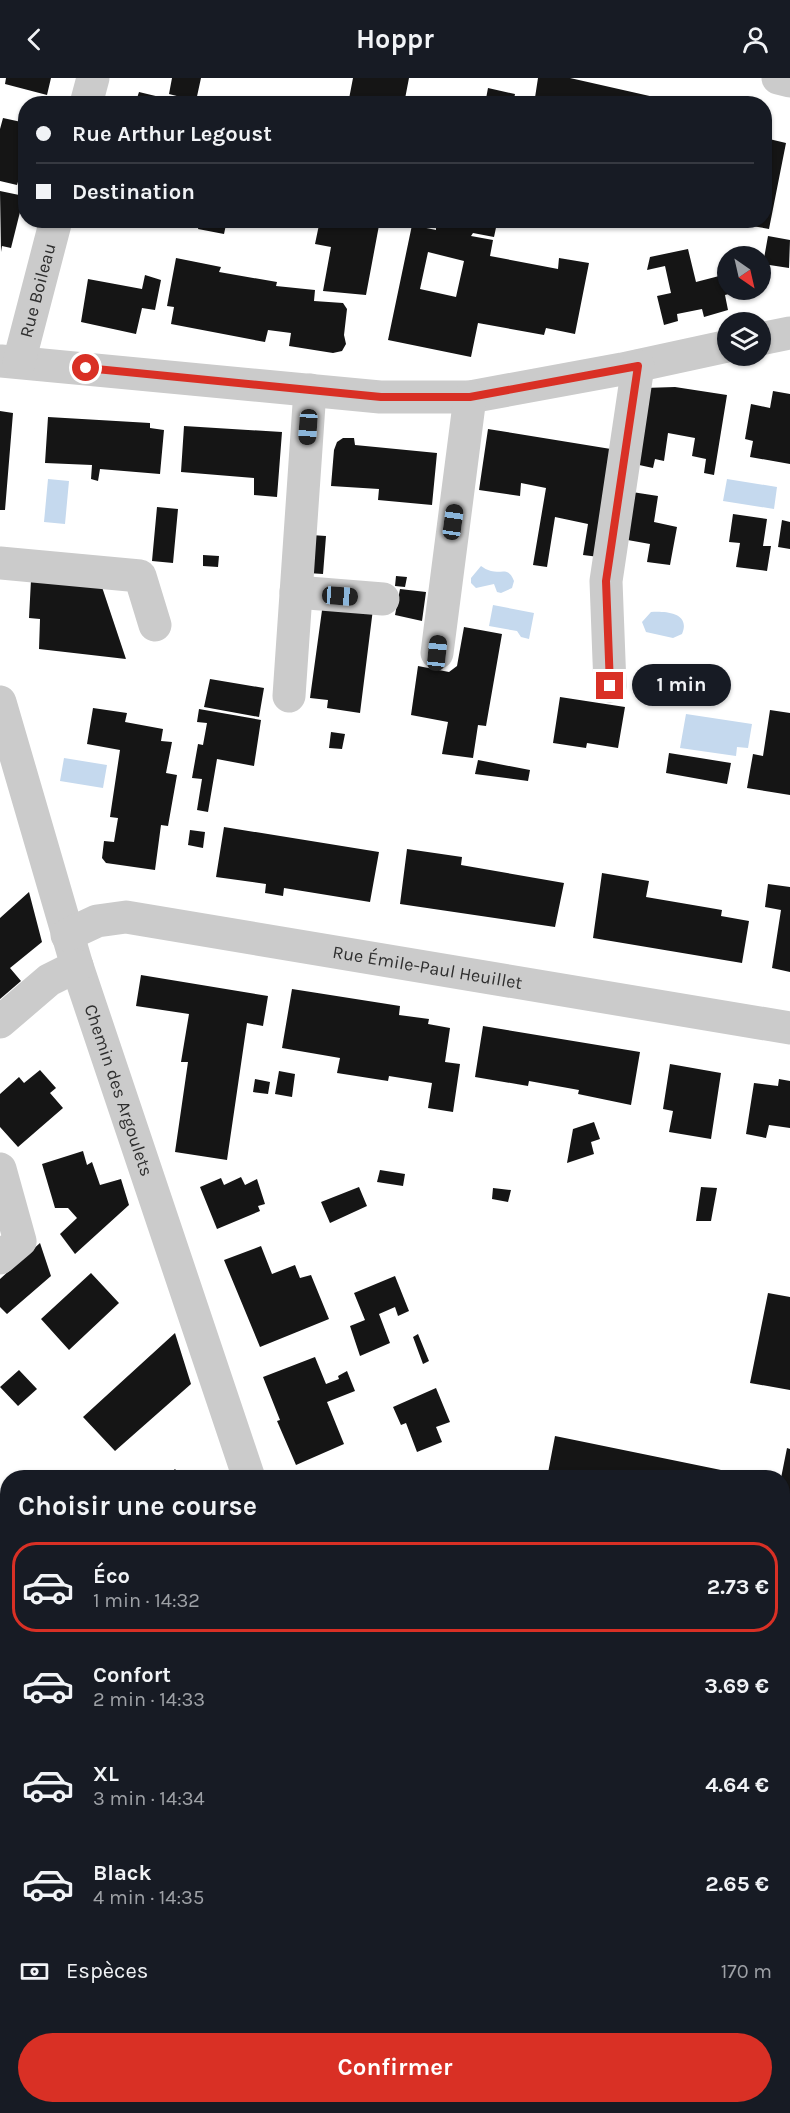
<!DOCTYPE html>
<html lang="fr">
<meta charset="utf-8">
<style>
body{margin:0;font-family:Karla,sans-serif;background:#242831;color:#f1f3f6;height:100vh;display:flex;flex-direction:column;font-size:22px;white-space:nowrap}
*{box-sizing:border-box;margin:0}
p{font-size:20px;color:#9ea1a6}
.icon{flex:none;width:33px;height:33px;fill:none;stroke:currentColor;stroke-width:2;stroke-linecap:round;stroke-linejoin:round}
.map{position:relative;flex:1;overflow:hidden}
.panel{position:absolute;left:0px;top:1392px;width:790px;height:644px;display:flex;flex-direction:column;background:#171b24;border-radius:24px 24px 0 0;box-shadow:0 2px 4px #0004}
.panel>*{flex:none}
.guide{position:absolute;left:18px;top:18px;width:754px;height:132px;border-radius:24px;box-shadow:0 2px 4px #0004;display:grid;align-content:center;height:132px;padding:0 18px;background:#171b24}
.needle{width:39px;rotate:146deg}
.tools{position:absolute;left:717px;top:168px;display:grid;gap:12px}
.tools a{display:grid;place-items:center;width:54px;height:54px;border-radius:50%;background:#171b24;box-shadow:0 2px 4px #0004;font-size:30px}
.end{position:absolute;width:27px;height:27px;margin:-14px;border:8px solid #d93025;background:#fff;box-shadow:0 0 0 3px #fff}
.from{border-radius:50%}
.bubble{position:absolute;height:42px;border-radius:21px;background:#171b24;box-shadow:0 2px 4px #0004;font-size:20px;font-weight:700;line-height:42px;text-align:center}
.car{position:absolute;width:18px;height:36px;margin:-18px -9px;border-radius:8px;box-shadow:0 0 4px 2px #0007;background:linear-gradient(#222 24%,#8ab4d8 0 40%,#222 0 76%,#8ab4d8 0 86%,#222 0)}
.guide b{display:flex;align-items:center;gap:21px;height:57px;font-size:22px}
.guide b+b{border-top:2px solid #363941}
.guide i{width:15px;height:15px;background:#f1f3f6}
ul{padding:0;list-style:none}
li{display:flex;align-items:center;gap:18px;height:90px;margin:0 12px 9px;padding:0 6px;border:3px solid transparent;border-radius:24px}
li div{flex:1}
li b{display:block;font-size:22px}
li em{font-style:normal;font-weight:700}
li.active{border-color:#d93025}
li>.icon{width:54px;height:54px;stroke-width:1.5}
h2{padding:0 18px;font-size:27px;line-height:72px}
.pay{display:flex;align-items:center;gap:15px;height:66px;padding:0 18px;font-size:22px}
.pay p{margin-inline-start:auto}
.action{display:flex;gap:12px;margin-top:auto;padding:12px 18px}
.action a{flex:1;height:69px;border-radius:36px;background:#d93025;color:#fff;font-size:24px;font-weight:700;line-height:69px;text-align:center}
header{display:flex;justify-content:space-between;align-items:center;height:78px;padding:0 18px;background:#171b24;font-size:27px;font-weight:700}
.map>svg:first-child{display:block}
</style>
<header><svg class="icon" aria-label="back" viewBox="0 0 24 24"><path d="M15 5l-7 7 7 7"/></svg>Hoppr<svg class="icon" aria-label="person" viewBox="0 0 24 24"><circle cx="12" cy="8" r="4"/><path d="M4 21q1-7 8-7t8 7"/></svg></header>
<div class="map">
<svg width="790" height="2035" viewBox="0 0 790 2035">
<rect width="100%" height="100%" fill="#fff"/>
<path fill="#c5d9ee" d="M48 401 69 403 65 446 44 444Z
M727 401 777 409 774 431 723 423Z
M481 488C484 490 487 492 491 493 502 496 508 488 514 503L512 510 501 515 497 514 494 506 476 510 471 505V500Z
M493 527 534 535 529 561 521 559 517 553 489 548Z
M651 534C666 533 691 535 682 556L673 560 646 554 642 544Z
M686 636 752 646 748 670 737 669 736 678 680 670Z
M64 680 107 687 103 710 60 703Z"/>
<path fill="#151515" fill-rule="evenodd" d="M6 0H51L47 17 5 6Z
M172 0H201L196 23 169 16Z
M353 0H409L404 26H348Z
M538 0H570L685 26H534Z
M488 10 515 16 513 26H485Z
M139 14 168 21 167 26H135Z
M3 40 26 45V92L22 91 17 107 0 103V51Z
M765 60 786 65 769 151 752 148 753 142H765Z
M0 113 24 118 11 170 2 168 1 174Z
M200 142H227L224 156 198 151Z
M320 142H380L366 217 323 213 331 169 315 166Z
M416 142 497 145 494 159 473 155 471 158 493 162 490 178 558 191 559 180 589 185 575 256 546 250 544 257 478 245 471 279 388 262 412 147 436 152V147ZM428 174 464 183 456 219 420 211Z
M768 158 790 162 789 190 763 186Z
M688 171 696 204 723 197 721 188 728 187V212H744L725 217 728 232 704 239 702 231 677 236 678 243 664 247 657 218 671 215 665 188 647 192 650 179Z
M176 180 221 189 219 194 277 204 276 208 315 212 314 223 343 225 347 231 344 257 346 266 342 273 333 275 289 268 291 255 268 252 265 264 171 246 174 229 167 228Z
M145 197 161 202 155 232 142 230 136 256 81 244 88 201 142 211Z
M675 309 727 317 714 397 704 395 706 381 692 378 695 360 668 355 664 383 655 381 653 390 630 385 644 310Z
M773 313 790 316V386L750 379 753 363 745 361 751 326 770 330Z
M0 333 13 335 5 432H0Z
M48 339 150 345V350L164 352 160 396 100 391 98 403 91 401 92 387 45 385Z
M184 348 282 354 277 419 254 417V400L181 394Z
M488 351 617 372 599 479 583 477 588 446 555 439 547 489 533 487 546 410 521 405 520 418 479 412Z
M343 360H354L355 367 437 375 432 427 378 422 379 411 331 408 334 372 337 364Z
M632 414 658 418 654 444 677 449 670 487 647 484 650 466 622 461Z
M157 429 178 431 173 485 152 483Z
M733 436 767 441 763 468H771L767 493 736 489 740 465 729 464Z
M782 442 790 444V471L778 469Z
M311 457 326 458 323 496 308 495Z
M203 477 219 478 218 489 203 488Z
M396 498 407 499 405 509 395 508Z
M31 502 102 509 126 581 39 571 40 541 29 540Z
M400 511 426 514 422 543 395 537Z
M323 525 373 531 360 635 327 630 328 622 310 620Z
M464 549 502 556 486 648 478 647 473 680 442 676 448 644 411 637 418 588 449 594 457 588Z
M210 601 264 610 259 639 204 629Z
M560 619 625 629 618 670 587 665 586 670 553 665Z
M93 630 127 635 125 644 163 651 161 663 172 664 166 695 177 697 168 748 161 747 155 792 106 785 102 780 104 763 114 764 118 740 110 739 120 672 87 666Z
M199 631 261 642 254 688 217 681 208 734 197 732 202 701 192 700 198 666 203 667 207 645 197 644Z
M770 632 790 635V717L747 710 753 676 763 678Z
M331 654 345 656 342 671 329 670Z
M669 675 731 685 727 706 666 695Z
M478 682 530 692 528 703 475 696Z
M224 749 379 774 370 824 284 810 283 818 265 815 266 806 216 799Z
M190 752 205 754 203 770 188 767Z
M407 771 462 779 461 787 564 805 555 849 400 826Z
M602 795 649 803 646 819 722 832 721 838 749 843 742 885 593 860Z
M768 806 790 809V894L772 890 781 832 765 829Z
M29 814 42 864 10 890 21 903 0 921V840Z
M141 897 268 918 263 948 247 945 227 1082 175 1074 188 984H181L189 936 136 928Z
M292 911 400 928 399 937 429 941 428 946 450 950 445 984 460 986 453 1034 428 1030 432 1005 389 998 388 1003 337 995 340 980 282 970Z
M483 948 640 974 631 1027 578 1016 579 1012 529 1003 528 1008 475 999Z
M670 986 721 995 711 1061 669 1054 673 1033 663 1031Z
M40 992 56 1010 50 1015 63 1030 18 1069 0 1049V1016L19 999 24 1005Z
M279 993 295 996 292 1019 275 1016Z
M255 1001 270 1004 268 1016 253 1014Z
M779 1001 790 1003V1050L769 1047 766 1060 746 1056 754 1005 778 1008Z
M594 1044 600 1061 591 1064 594 1076 567 1085 573 1051Z
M83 1073 87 1087 92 1084 100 1107 121 1101 129 1127 75 1176 60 1156 77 1140 68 1130H55L42 1086Z
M380 1092 405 1096 403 1108 377 1104Z
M241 1099 245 1107 257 1101 265 1126 258 1128 260 1133 217 1151 200 1109 221 1100 224 1107Z
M359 1109 367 1128 330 1145 321 1124Z
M701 1109 717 1110 711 1143H696Z
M493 1110 511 1112 508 1124 492 1121Z
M40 1165 51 1198 7 1236 0 1229V1201Z
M261 1168 272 1196 295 1187 300 1200 311 1197 329 1241 260 1269 224 1182Z
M91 1195 119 1225 69 1272 41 1241Z
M395 1198 409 1233 398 1238 395 1229 379 1236 390 1265 360 1278 350 1248 365 1242 354 1215Z
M768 1215 790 1219V1312L750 1305Z
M175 1255 191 1306 115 1373 83 1339Z
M418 1256 429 1283 423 1286 413 1259Z
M315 1279 326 1306 339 1301 338 1298 347 1293 355 1313 327 1324 344 1366 296 1387 277 1343 280 1342 263 1299Z
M19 1292 37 1311 18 1328 0 1309Z
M436 1310 450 1344 436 1349 442 1364 417 1374 406 1345 401 1347 393 1329Z
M555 1358 721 1392 720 1400H547Z
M787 1370 790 1371V1513L783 1511V1400H781Z
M175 1391 183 1400H165Z
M369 1393 372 1400H353V1399Z
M0 1521 8 1529V1612L0 1619Z
M3 1767 6 1770 8 1768V1800L0 1792V1770Z
M0 1836 8 1844V1880L0 1887Z
M8 2028H60L67 2035H1Z
M289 2028H348L341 2035H282Z
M538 2028H609L614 2032 612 2035H546Z"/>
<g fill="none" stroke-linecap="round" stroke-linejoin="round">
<g stroke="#cbcbcb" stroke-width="33">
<path d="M778 0 790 3"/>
<path d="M86 26 93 0"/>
<path d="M760 261 790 255"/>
<path d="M1 283 380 319H470L622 291 728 268"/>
<path id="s1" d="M19 284 56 142"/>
<path d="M0 485 140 498 155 547"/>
<path d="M296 514 383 521"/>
<path d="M437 575 470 319"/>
<path d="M610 608 606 503 638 288"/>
<path d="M289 618 310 312"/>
<path id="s2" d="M0 624 77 888 249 1400"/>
<path id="s3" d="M67 857 97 843 126 839 790 950"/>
<path d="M0 944 49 902 77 888"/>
<path d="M0 1091 20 1163 0 1180"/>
<path d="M0 1678 8 1672"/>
<path d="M783 1824 790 1793"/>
<path d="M164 2035 171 2028"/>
<path d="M730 2035 736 2028"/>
</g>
</g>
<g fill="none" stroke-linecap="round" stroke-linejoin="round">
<path stroke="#d93025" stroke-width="8" d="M86 290 381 319H470L638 288 606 503 610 608"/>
</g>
<g text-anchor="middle" stroke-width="6" stroke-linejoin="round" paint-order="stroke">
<g font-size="18" fill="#2e2e2e" stroke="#fff">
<text dy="6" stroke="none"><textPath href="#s1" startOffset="74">Rue Boileau</textPath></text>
<text dy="6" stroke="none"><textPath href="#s3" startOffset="368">Rue Émile-Paul Heuillet</textPath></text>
<text dy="6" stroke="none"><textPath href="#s2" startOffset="406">Chemin des Argoulets</textPath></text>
</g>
</g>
</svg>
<div class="tools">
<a><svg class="needle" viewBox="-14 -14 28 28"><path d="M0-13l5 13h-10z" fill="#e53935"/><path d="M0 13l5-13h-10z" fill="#9ea1a6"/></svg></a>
<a><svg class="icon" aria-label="layers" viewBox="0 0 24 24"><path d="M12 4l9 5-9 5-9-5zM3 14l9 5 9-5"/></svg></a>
</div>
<i class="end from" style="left:86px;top:290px"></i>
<i class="end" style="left:610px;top:608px"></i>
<div class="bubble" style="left:632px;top:586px;width:99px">1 min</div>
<i class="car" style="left:308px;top:349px;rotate:184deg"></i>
<i class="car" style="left:453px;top:444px;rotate:8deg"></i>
<i class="car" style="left:340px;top:518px;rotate:94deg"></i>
<i class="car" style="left:437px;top:575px;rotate:6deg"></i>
<div class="guide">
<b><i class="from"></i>Rue Arthur Legoust</b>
<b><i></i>Destination</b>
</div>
<section class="panel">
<h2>Choisir une course</h2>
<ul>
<li class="active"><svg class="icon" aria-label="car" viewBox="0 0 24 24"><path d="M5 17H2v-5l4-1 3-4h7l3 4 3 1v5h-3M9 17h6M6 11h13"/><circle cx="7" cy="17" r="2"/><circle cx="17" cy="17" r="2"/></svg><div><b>Éco</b><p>1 min · 14:32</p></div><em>2.73 €</em></li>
<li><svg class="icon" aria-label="car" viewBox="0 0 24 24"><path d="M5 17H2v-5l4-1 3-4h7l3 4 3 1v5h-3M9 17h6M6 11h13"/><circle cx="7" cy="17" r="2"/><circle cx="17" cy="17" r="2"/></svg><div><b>Confort</b><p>2 min · 14:33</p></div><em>3.69 €</em></li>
<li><svg class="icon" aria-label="car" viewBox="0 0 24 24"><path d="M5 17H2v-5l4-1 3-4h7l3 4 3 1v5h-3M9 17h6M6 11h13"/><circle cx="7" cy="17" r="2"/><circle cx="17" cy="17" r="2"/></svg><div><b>XL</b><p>3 min · 14:34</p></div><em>4.64 €</em></li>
<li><svg class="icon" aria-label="car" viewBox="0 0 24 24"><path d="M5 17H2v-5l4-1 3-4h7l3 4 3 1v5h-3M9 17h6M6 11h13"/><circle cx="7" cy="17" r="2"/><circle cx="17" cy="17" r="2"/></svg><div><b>Black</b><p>4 min · 14:35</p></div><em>2.65 €</em></li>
</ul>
<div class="pay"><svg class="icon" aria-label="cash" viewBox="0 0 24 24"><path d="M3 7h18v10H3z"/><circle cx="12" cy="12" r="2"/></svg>Espèces<p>170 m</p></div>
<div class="action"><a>Confirmer</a></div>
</section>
</div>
